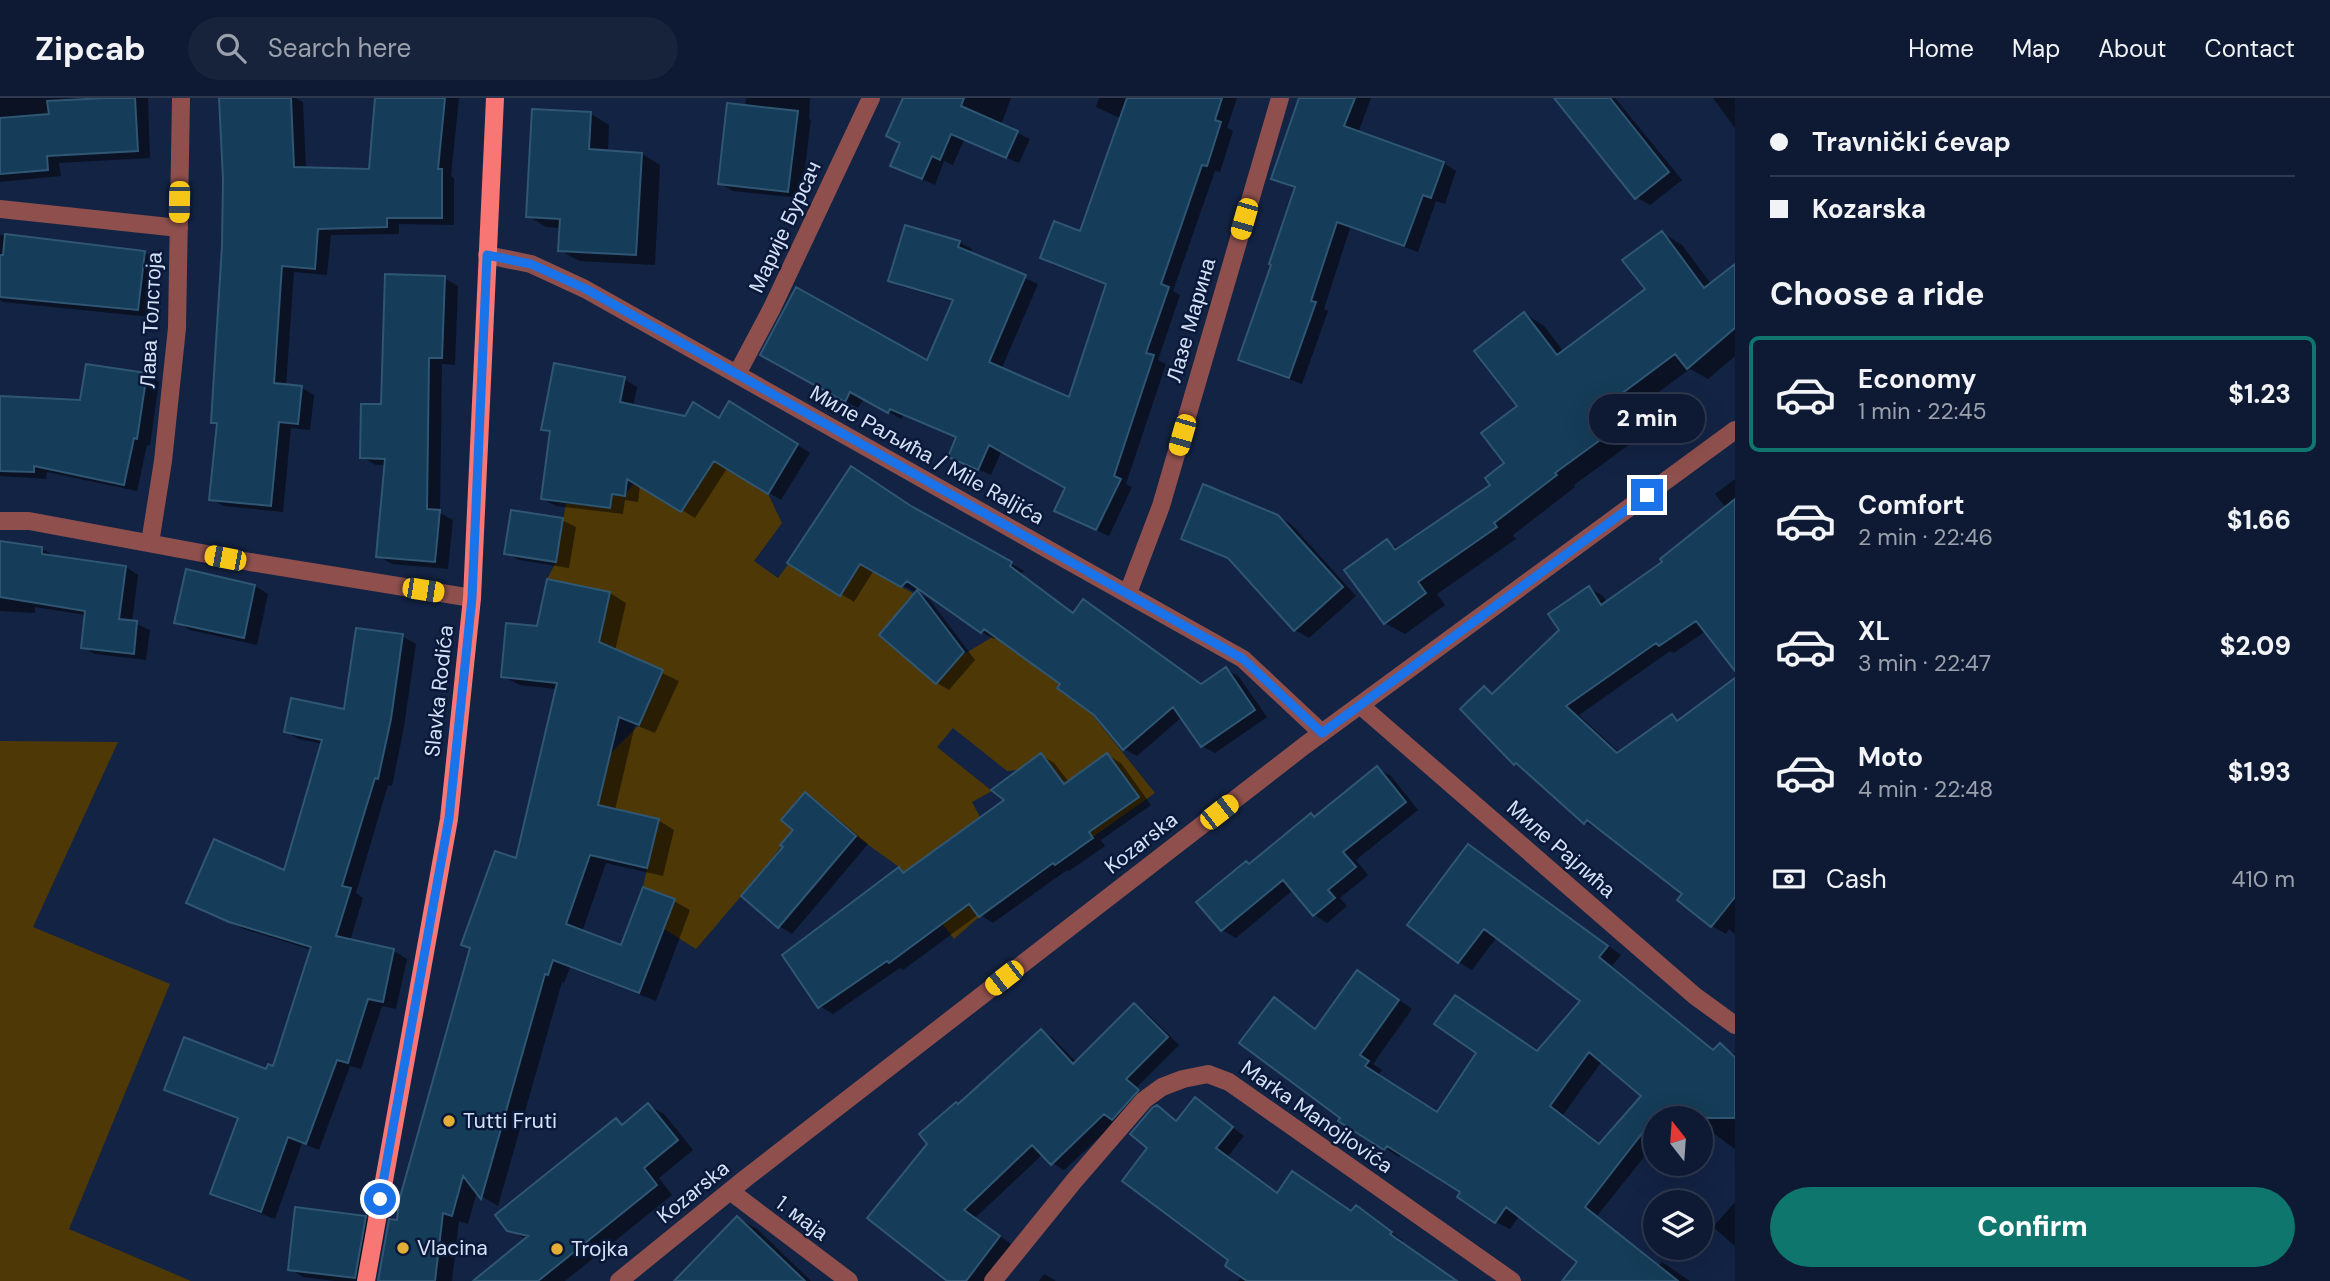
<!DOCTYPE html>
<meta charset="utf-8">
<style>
body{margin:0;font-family:"DM Sans",sans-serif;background:#17233b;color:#f1f3f6;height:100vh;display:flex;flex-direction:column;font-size:26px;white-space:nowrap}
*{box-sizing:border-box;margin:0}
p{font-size:23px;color:#9ba1ac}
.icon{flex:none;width:38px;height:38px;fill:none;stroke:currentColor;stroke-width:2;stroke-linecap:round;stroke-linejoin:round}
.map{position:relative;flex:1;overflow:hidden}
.side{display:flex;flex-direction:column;background:#0e1a33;width:595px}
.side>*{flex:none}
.top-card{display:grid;align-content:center;height:154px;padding:0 35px;background:#0e1a33}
.needle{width:46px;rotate:343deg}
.buttons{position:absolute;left:1643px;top:1008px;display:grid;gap:14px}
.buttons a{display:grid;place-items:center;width:70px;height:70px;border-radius:50%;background:#0e1a33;box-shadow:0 7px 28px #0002,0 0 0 2px #2e384e;font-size:35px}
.end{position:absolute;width:32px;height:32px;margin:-16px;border:9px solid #1a73e8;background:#fff;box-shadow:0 0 0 4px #fff}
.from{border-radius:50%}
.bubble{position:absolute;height:49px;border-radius:24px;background:#0e1a33;box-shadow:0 7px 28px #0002,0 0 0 2px #2e384e;font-size:23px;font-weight:800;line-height:49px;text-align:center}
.car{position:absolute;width:21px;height:42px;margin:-21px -10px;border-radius:9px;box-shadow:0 0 5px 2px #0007;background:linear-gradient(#f5c518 24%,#345 0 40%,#f5c518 0 76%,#345 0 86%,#f5c518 0)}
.top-card b{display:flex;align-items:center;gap:24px;height:66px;font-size:26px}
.top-card b+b{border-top:2px solid #2e384e}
.top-card i{width:18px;height:18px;background:#f1f3f6}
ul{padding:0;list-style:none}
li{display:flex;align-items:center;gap:21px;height:116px;margin:0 14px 10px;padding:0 21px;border:4px solid transparent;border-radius:10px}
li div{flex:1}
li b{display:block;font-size:26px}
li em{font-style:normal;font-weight:800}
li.current{border-color:#0f766e}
li>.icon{width:63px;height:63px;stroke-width:1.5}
h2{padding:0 35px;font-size:32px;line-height:84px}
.pay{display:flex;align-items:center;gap:18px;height:77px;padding:0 35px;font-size:26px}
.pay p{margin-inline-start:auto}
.cta{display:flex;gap:14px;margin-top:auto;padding:14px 35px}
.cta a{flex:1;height:80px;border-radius:42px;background:#0f766e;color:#fff;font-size:28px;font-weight:800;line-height:80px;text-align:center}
header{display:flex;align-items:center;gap:42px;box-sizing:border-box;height:98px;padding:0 35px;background:#0e1a33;border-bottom:2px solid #2e384e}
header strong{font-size:33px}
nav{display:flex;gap:38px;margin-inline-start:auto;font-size:24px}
.search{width:490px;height:63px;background:#17233b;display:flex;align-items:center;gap:18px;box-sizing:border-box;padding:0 24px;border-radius:38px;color:#9ba1ac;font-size:26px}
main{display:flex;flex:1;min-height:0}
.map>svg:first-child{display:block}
</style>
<header>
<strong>Zipcab</strong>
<div class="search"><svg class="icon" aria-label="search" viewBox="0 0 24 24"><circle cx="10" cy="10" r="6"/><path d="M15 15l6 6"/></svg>Search here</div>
<nav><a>Home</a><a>Map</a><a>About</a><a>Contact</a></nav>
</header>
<main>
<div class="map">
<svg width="1735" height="1183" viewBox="0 0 1735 1183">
<rect width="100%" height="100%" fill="#132344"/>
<path fill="#4e3906" d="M713 362 768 396 782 425 754 463 778 480 806 442 823 444 804 476 839 498 860 466 920 499 909 502 879 537 936 586 961 558 994 538 1034 567 1070 573 1057 590 1090 614 1155 695 1093 739 1061 696 1063 684 1041 655 1018 672 1007 673 953 630 937 649 992 693 972 704 980 719 933 754 979 819 954 841 899 769 856 738 805 694 781 721 793 732 765 770 696 851 664 831 675 801 643 789 658 721 598 707 611 655 639 627 663 572 591 540 603 528 610 494 547 481 556 464 566 405 609 410 612 396 625 397 634 385 681 414Z
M0 643 118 644 33 829 170 886 69 1131 191 1183H0Z"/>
<path fill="#0007" fill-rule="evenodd" d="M0 0H148L150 60 59 65 61 78 0 84Z
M221 0H295L303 4 306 71 370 72 377 0H459L451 78 454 80V127L399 126V136L331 137 327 177 294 174 286 288 302 290 314 297 310 332 291 330 283 414 224 408 211 401 218 327 212 324 223 148 224 81Z
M746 0H810L809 21 811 22 801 100 733 93 719 85 745 9Z
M905 0H1011L1001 27 1030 41 1019 65 964 42 953 67 944 63 935 87 905 74 893 67 902 46Z
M1099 0H1237L1227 30 1233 33 1220 74 1215 73 1173 193 1180 197 1158 262 1166 266 1126 386 1132 389 1109 438 1069 419 1067 389 1002 352 991 377 963 365 958 340 904 317 901 321 864 300 858 310 762 256 928 264 954 204 903 189 890 182 959 144 972 151 970 156 1038 186 1001 272 1070 301 1108 188 1054 167 1042 160 1081 135 1122 21 1096 9Z
M1301 0H1371L1358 35 1443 65 1456 73 1445 106 1436 103 1418 154 1350 130 1324 211 1328 213 1302 286 1253 268 1240 261 1273 167 1296 91 1273 81Z
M1563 0H1615L1682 82 1650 107 1636 99Z
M1713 0H1735V30Z
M591 16 609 27 608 54 642 56 660 67 655 167 579 163 560 152 561 130 546 129 528 118Z
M1662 135 1682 147 1711 186 1735 168V258L1708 281 1690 271 1615 326 1630 346 1574 387 1575 389 1513 437 1516 441 1437 496 1445 507 1405 536 1385 525 1387 444 1400 451 1493 388 1507 366 1519 308 1525 216 1544 228 1564 254 1647 192Z
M0 137 144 154 157 162 151 219 3 204 0 202Z
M444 180 458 188 455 267 442 266 440 415 453 422 448 471 392 466 378 458 386 367H376L362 359 382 307Z
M146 277 159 284 150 347H147L137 393 47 374 46 381 0 378V300L82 304Z
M624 281 637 289 633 309 685 320 720 322 729 305 810 355 781 402 728 369 695 420 640 387 638 404 625 402 623 416 556 408 543 401 551 336 543 331Z
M1735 381V571L1706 533 1674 555 1670 553 1579 617 1620 655 1672 618 1680 623 1735 583V836L1729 831 1726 836 1712 828 1684 796 1601 730 1599 732 1585 724 1528 673 1515 666 1485 591 1495 596 1561 533 1589 490 1603 498 1607 505 1665 464 1726 410 1715 396Z
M921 415 1024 473 1021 476 1075 516 1084 503 1096 510 1203 587 1226 571 1239 579 1267 619 1215 655 1202 648 1182 619 1137 658 1124 651 1095 615 1063 586 997 538 994 541 981 534 920 490 916 494 929 501 975 562 949 592 937 585 881 537 917 495 874 472 854 504 790 465Z
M1278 418 1292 427 1356 498 1309 540 1295 532 1233 463 1183 440Z
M562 422 576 429 569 470 519 462 506 455Z
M42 451 55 458 126 469 138 477 132 524 150 532 146 562 95 556 83 549 86 517 35 509V515L0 513V456Z
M188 473 255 488 268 496 257 547 190 532 176 524Z
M548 483 610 495 626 505 615 553 679 583 655 635 635 627 615 712 658 722 674 732 663 778 606 765 582 834 622 849 674 803 690 812 656 903 570 870 564 885 562 884 498 1108 483 1099 477 1093 468 1126 459 1123 452 1183H378L390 1123 399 1124 472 851 463 846 517 762 557 591 519 587 503 578 538 530Z
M402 538 416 546 404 629 392 688 388 687 356 795 363 800 350 843 394 853 407 861 396 911 382 908 361 971 350 968 319 1052 302 1045 275 1121 226 1103 212 1095 239 1021 179 999 166 991 275 970 312 852 244 831 188 805 285 774 323 646 299 641 286 634 346 613Z
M1041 657 1054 665 1069 684 1107 657 1121 665 1151 707 1101 742 1105 748 1069 773 1067 772 993 825 979 816 903 872 900 870 833 916 819 908 899 771 906 775 1007 702Z
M1378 671 1391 678 1418 712 1356 762 1368 777 1340 800 1347 808 1327 825 1314 817 1293 792 1236 840 1222 832 1250 767 1311 717 1316 720Z
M805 696 818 704 868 746 792 836 779 828 795 731Z
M1469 748 1621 857 1612 868 1715 953 1720 947 1735 956V1051L1705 1029 1701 1033V1020H1656V1044L1597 1118 1659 1168 1662 1164 1690 1183H1575L1580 1164 1520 1117 1510 1131 1496 1124 1463 1093 1402 1055 1399 1059 1340 1022 1342 1019 1274 901 1317 931 1371 882 1412 911 1373 966 1382 972 1378 977 1438 1016 1538 955 1582 903 1497 839 1472 872 1459 864ZM1602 963 1643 998 1601 1046 1563 1017Z
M1134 907 1147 915 1179 947 1137 989 1150 1000 1117 1023 1064 1072 1052 1065 1043 1056 975 1120 1011 1146 984 1183H947L936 1175 959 1008 1041 933 1053 940 1077 965Z
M1195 1001 1244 1038 1228 1058 1278 1096 1352 1115 1357 1109 1369 1117 1403 1143 1402 1145 1454 1183H1238L1242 1178 1150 1050 1157 1009 1178 1023Z
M648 1007 665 1017 693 1052 659 1080 672 1097 565 1183H476L527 1142 508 1131 616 1022 625 1027Z
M1735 1104V1148L1713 1129Z
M366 1120 379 1127 369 1183H335L303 1179 290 1171Z
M738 1120 757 1131 811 1183H677Z
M1044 1176 1056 1183H1039Z"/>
<path fill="#153c58" stroke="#2f5673" stroke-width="2" fill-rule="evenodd" d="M105 0H135L138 53 47 58 48 72 0 76V20L49 16 47 3Z
M219 0H291L294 69 369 71 375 0H445L438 71H442V120H387V129L318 131 315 171 282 168 274 285 302 288 298 326 279 324 271 408 209 402 217 325H211L222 148 223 81Z
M903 0H964L961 8 1018 33 1006 60 951 36 940 62 932 58 922 81 890 68 900 45 886 38Z
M1127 0H1222L1215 22 1221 24 1207 68 1202 67 1161 186 1169 189 1146 255 1154 257 1114 378 1121 381 1096 432 1054 413 1065 390 989 347 978 372 948 359 956 339 890 311 888 315 850 294 845 304 760 257 796 189 927 262 953 202 888 183 905 127 960 143 958 149 1026 177 989 264 1069 299 1106 186 1040 160 1054 123 1080 133Z
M1299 0H1355L1344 28 1444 64 1431 100 1423 97 1404 148 1337 124 1311 203 1316 204 1289 280 1238 262 1271 167 1269 166 1295 89 1271 81Z
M1554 0H1610L1669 74 1635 101Z
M727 5 798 13 788 94 718 86Z
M532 11 591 14 589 51 642 55 636 157 558 153 560 121 526 119Z
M1662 133 1704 190 1735 166V230L1687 271 1675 256 1597 314 1611 334 1555 375 1557 377 1494 425 1497 429 1418 484 1426 495 1384 526 1344 472 1387 441 1395 452 1490 387 1485 380 1504 365 1481 335 1517 308 1474 253 1524 214 1557 257 1645 191 1622 162Z
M5 136 145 153 138 212 0 199V157H3Z
M385 176 445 178 442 260H429L427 411 440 412 435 464 376 459 385 361 360 360 361 306H381Z
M554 265 625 279 620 304 685 318 693 304 719 320 729 303 798 346 768 396 714 363 681 414 627 381 625 398 612 396 610 410 541 401 550 333 541 332Z
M86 266 147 275 137 341 134 340 124 387 34 368V374L0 373V298L80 302Z
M851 368 911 408 1012 464 1010 468 1073 515 1083 501 1201 586 1226 569 1255 612 1201 649 1173 609 1123 652 1094 617 1057 590 1060 586 984 531 981 535 907 483 901 489 860 466 840 498 787 465Z
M1203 386 1278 417 1343 489 1294 533 1228 460 1181 441Z
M1735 401V573L1696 523 1659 548 1656 545 1566 608 1617 655 1672 616 1677 623 1735 580V799L1711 829 1677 802 1682 796 1587 722 1584 726 1516 665 1514 667 1460 611 1484 588 1492 596 1559 532 1548 516 1589 488 1601 507 1662 464 1660 461Z
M511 412 563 420 556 464 504 456Z
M0 443 42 449V456L126 468 119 521 137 523 134 556 81 550 85 513 0 499Z
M186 471 255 487 244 540 174 525Z
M547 481 610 494 599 544 663 572 639 627 619 619 598 707 659 721 647 770 590 757 566 826 621 847 643 789 675 801 639 895 553 862 548 877 545 876 481 1101 463 1078 452 1118 443 1115 435 1183H378L389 1121 397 1122 399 1103 470 850 461 847 495 753 516 760 557 585 501 579 506 525 537 528Z
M917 492 964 554 936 586 879 537Z
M356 530 403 536 391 621 378 681 375 680 342 788 351 790 336 838 394 851 383 904 368 901 348 965 337 962 306 1046 288 1039 261 1114 210 1096 238 1020 164 992 184 939 266 971 268 966 273 968 311 849 229 824 186 805 214 741 284 772 322 642 284 634 291 600 344 611Z
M1041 655 1064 686 1107 655 1139 699 1089 734 1093 740 1055 767 1053 765 979 819 969 806 889 865 887 863 818 910 782 857 899 769 903 775 1004 702 991 692Z
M1377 668 1406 704 1343 754 1356 769 1328 792 1335 800 1313 818 1283 782 1221 833 1196 804 1246 763 1249 766 1311 715 1314 719Z
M805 694 856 738 778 830 741 798 783 749 780 747 793 732 781 722Z
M1468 746 1608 848 1599 859 1713 952 1720 945 1735 959V1020H1654L1585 1109 1678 1183H1562L1577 1164 1506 1109 1495 1125 1457 1099 1460 1094 1387 1048 1384 1052 1338 1023 1340 1020 1239 945 1274 899 1315 931 1357 872 1399 902 1360 957 1369 963 1365 968 1437 1014 1476 955 1434 926 1455 897 1537 953 1580 903 1484 831 1458 865 1407 827ZM1589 954 1641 998 1599 1046 1550 1008Z
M1134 905 1168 939 1126 981 1139 992 1112 1022 1104 1016 1051 1067 1032 1047 964 1112 1000 1138 966 1183H947L867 1120 927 1046 919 1036 956 1004 958 1006 1041 931 1073 966Z
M1195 999 1233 1029 1216 1050 1277 1095 1292 1073 1351 1113 1356 1107 1392 1134 1390 1136 1457 1183H1247L1225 1168 1228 1162 1122 1083 1147 1050 1130 1036 1152 1010 1157 1007 1176 1023Z
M648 1005 678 1042 644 1070 657 1087 538 1183H473L528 1138 507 1133 495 1117 616 1020 622 1027Z
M295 1109 366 1118 355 1180 288 1172Z
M737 1118 805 1183H674Z"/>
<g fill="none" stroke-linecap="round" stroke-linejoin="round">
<path stroke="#8f504d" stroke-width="18" d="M0 111 179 130
M487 157 531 166 585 191 1243 561 1322 635
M737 276 772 210 871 0
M0 423H29L250 464 472 500
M150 445 163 363 177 230 181 0
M1128 495 1161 408 1280 0
M1360 607 1695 898 1735 927
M730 1093 849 1183
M619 1183 746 1080 1304 648 1735 332
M993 1183 1074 1083 1144 1002 1162 989 1183 981 1208 976 1229 984 1512 1183"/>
<path stroke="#f87673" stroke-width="18" d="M366 1183 449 721 472 500 495 0"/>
</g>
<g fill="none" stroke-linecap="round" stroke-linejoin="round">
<path stroke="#1a73e8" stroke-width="9" d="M380 1101 449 720 472 500 487 157 531 166 586 191 1220 548 1243 561 1322 635 1647 397"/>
</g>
<g fill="#e3ae35" stroke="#0a1939" stroke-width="2.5">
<circle cx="449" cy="1023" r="7"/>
<circle cx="403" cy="1150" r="7"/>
<circle cx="557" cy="1151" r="7"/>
</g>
<g text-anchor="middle" stroke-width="5" stroke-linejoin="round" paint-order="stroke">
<g font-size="21" fill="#d5e1f7" stroke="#0a1939">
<text transform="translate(785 129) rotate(-65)" y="7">Марије Бурсач</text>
<text transform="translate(151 222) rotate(-87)" y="7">Лава Толстоја</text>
<text transform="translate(1191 222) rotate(-74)" y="7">Лазе Марина</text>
<text transform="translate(927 357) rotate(29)" y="7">Миле Раљића / Mile Raljića</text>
<text transform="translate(439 593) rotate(-84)" y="7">Slavka Rodića</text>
<text transform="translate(1141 745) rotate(-38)" y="7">Kozarska</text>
<text transform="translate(1561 751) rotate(41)" y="7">Миле Рајлића</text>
<text transform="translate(1317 1019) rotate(35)" y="7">Marka Manojlovića</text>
<text transform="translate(693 1094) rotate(-39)" y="7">Kozarska</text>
<text transform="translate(802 1120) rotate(37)" y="7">1. маја</text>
</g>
<g font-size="21" fill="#d5e1f7" stroke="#0a1939" text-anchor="start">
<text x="463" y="1030">Tutti Fruti</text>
<text x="417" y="1157">Vlacina</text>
<text x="571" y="1158">Trojka</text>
</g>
</g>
</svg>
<div class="buttons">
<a><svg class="needle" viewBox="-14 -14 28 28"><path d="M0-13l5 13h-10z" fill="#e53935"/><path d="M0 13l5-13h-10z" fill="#9ba1ac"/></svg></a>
<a><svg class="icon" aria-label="layers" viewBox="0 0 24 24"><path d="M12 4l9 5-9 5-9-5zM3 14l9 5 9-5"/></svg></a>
</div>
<i class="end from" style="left:380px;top:1101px"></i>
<i class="end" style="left:1647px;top:397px"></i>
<div class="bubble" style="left:1589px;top:296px;width:116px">2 min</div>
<i class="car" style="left:179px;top:104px;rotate:181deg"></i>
<i class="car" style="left:1244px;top:121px;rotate:196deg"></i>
<i class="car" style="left:1182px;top:337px;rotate:196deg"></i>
<i class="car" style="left:225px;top:460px;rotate:281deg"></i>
<i class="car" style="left:423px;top:492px;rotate:99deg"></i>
<i class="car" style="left:1219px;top:714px;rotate:52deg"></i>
<i class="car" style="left:1004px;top:880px;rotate:232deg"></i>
</div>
<section class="side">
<div class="top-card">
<b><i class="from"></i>Travnički ćevap</b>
<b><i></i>Kozarska</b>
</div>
<h2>Choose a ride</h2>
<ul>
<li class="current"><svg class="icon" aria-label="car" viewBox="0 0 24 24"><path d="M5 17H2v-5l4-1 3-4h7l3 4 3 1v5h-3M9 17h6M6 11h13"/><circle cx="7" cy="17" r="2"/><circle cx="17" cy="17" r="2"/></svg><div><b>Economy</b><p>1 min · 22:45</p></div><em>$1.23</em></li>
<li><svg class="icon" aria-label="car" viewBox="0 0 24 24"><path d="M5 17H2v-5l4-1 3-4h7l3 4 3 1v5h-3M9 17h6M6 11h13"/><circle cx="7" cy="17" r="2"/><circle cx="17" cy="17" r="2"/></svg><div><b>Comfort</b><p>2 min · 22:46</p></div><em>$1.66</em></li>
<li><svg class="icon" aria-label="car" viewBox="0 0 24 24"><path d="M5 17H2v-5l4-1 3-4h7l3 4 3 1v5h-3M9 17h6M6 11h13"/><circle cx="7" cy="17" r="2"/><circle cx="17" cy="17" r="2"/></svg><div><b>XL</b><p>3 min · 22:47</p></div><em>$2.09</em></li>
<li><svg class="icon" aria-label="car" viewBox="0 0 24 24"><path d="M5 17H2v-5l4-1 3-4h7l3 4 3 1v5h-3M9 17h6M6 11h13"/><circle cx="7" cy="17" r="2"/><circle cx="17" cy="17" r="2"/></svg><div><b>Moto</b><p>4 min · 22:48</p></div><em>$1.93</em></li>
</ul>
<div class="pay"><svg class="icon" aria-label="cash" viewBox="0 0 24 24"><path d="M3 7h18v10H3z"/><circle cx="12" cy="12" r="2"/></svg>Cash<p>410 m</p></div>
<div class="cta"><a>Confirm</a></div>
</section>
</main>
